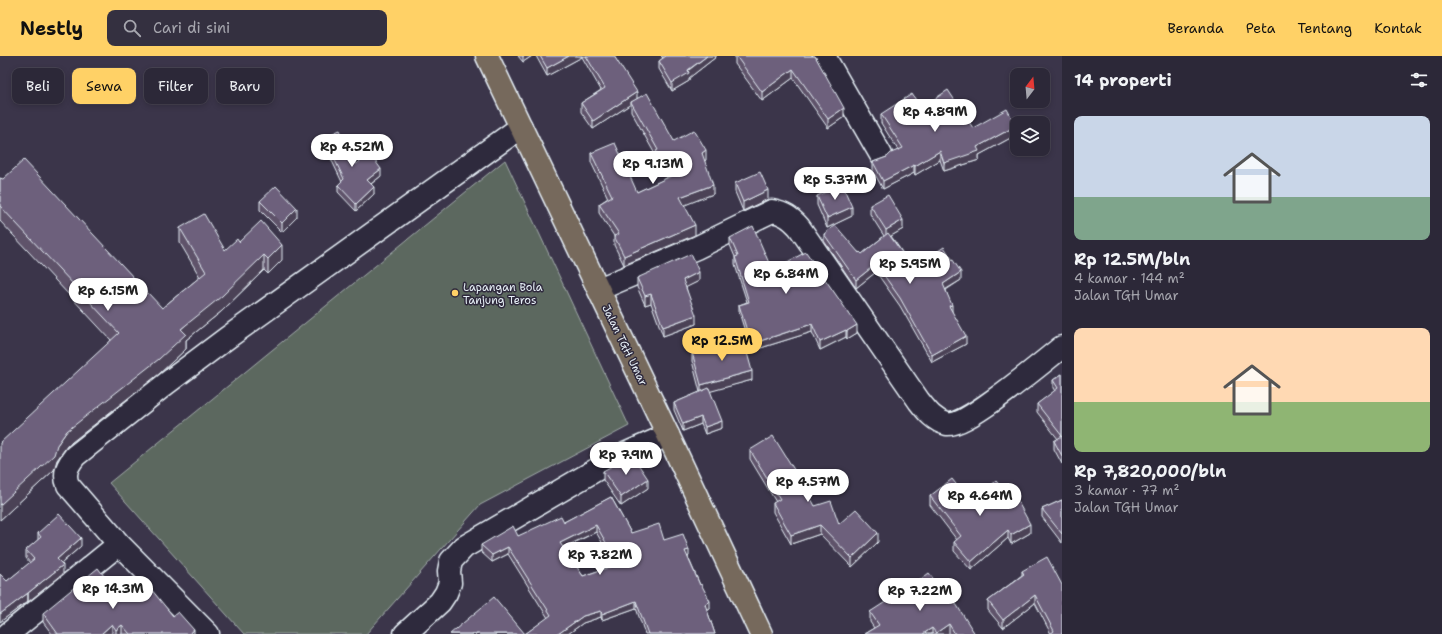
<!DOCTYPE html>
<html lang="id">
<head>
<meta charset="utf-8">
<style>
  :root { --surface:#2c2838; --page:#343040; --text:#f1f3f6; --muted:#a6a6ae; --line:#484453; --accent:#ffd166 }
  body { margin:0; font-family:"Shantell Sans",sans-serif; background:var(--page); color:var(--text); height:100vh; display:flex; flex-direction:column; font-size:15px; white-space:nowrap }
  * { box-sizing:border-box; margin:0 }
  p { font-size:13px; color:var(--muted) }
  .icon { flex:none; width:22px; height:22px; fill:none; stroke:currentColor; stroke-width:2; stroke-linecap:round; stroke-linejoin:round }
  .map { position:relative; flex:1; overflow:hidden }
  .panel { display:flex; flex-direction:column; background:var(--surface); width:380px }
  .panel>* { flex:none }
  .guide { position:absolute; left:12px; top:12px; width:380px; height:36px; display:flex; gap:8px }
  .needle { width:26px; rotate:16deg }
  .fabs { position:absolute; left:1010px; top:12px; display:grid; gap:8px }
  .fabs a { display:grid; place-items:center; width:40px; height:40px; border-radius:8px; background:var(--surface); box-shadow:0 2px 6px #0003,0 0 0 1px var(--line); font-size:20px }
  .price { position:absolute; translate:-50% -34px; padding:0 9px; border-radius:14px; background:#fff; color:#222; font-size:13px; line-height:26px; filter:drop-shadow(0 1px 2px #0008) }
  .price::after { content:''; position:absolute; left:50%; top:24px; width:12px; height:9px; margin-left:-6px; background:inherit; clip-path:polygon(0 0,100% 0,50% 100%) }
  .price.active { background:var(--accent); color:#111 }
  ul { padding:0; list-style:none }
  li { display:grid; align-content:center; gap:8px; height:212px; padding:0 12px }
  li span { display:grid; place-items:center; height:124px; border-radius:8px; color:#555 }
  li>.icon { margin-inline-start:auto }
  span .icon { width:72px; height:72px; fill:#fffc; stroke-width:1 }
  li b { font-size:17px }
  h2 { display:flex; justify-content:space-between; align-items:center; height:48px; padding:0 12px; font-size:17px }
  .chip { padding:0 14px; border-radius:8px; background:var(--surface); box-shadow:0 2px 6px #0003,0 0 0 1px var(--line); font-size:14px; line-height:36px }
  .chip.active { background:var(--accent); color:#111 }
  header { display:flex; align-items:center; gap:24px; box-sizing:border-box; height:56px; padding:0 20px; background:var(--accent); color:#111 }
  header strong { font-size:19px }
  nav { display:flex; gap:22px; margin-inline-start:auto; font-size:14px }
  .search { width:280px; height:36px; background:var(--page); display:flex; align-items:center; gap:10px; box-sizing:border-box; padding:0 14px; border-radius:8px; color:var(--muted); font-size:15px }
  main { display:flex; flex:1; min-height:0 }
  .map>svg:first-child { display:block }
</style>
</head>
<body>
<header>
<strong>Nestly</strong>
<div class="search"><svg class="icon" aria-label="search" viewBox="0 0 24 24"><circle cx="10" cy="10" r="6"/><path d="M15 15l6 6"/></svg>Cari di sini</div>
<nav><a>Beranda</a><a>Peta</a><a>Tentang</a><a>Kontak</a></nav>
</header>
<main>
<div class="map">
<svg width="1062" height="578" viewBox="0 0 1062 578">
  <rect width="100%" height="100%" fill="#3b354a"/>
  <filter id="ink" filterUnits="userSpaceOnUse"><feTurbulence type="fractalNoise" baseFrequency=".025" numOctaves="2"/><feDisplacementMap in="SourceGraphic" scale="8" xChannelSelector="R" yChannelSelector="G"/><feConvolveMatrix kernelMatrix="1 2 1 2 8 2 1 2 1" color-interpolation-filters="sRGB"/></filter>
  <g filter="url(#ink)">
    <!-- green -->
    <path fill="#5c685e" stroke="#a2acab" d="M 505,104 L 629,370 L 480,449 L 366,578 L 244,578 L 109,427 Z"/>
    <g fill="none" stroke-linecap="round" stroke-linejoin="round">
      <defs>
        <path id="minor" d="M 824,0 L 881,99
          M 599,233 L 696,192 L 772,155 C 784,157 791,162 799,171 L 919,345 C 926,354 934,365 947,368 C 965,372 1044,305 1062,291
          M 8,578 L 119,488
          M 208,578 L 119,488 L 68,429 C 63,417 68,409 75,400 L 167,327 L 227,282 L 521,71
          M 405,578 L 440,546 L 446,537 L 450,527 L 449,515 L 451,505 L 464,491 L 618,401 L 668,379"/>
        <path id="major" d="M 487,0 L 668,379 L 761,578"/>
      </defs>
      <!-- minor casing -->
      <use href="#minor" stroke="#e8f1f8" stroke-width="25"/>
      <!-- major casing -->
      <use href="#major" stroke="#e8f1f8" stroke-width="25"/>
      <!-- minor -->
      <use href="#minor" stroke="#2f2a3d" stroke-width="22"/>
      <!-- major -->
      <use href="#major" stroke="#76695c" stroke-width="22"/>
    </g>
    <!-- wall -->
    <path fill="#5e536b" stroke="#e8f1f8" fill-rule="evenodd" d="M 518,0 L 532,0 L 523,6 Z
      M 536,0 L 614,0 L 637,42 L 674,85 L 706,104 L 704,105 L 713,138 L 684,149 L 695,179 L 624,209 L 614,189 L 614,180 L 599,157 L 599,148 L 608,142 L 591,106 L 591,97 L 637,136 L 667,122 L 656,104 L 656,100 L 631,55 L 631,48 L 593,73 L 581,56 L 581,47 L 601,34 L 582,1 L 547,20 Z
      M 661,0 L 716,0 L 716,1 L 689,22 L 689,25 L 672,35 L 659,13 L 659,5 L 663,2 Z
      M 735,0 L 815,0 L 844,61 L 828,72 L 793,22 L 762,45 L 735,8 Z
      M 921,52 L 973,72 L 1016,79 L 979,99 L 979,104 L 944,115 L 940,104 L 915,119 L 914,117 L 883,133 L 873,115 L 873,106 L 887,101 L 898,94 L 881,67 L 881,58 Z
      M 324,81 L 356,108 L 381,120 L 371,128 L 374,138 L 356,155 L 338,136 L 338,129 L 342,126 L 324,88 Z
      M 0,122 L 162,252 L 200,221 L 180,187 L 180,172 L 225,194 L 239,186 L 282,204 L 268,218 L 264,214 L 222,255 L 186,284 L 186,293 L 159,318 L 67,390 L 57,404 L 54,414 L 0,464 L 111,284 L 0,165 Z
      M 735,127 L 768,143 L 743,155 L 735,136 Z
      M 817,140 L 852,160 L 827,172 L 817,149 Z
      M 260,145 L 297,161 L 282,176 L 260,154 Z
      M 870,149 L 903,173 L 891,180 L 913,212 L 961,224 L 946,234 L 952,256 L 966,288 L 932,306 L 900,250 L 876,216 L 856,232 L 824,185 L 824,178 L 862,198 L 884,180 L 870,158 Z
      M 730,182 L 772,214 L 857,277 L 847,283 L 846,281 L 820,294 L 812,276 L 751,295 L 739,256 L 739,249 L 747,246 L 735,209 L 735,201 L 730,189 Z
      M 637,222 L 699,225 L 686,231 L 696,268 L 663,280 L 651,247 L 645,249 L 637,231 Z
      M 692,296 L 752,324 L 710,335 L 722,372 L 705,378 L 701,368 L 683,375 L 674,354 L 674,347 L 700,336 L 692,305 Z
      M 1062,318 L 1062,408 L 1054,393 L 1054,385 L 1058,383 L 1037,356 L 1037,348 L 1055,335 L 1053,332 L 1053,324 Z
      M 750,394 L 815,450 L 839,468 L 878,486 L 852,511 L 820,478 L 791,488 L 773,456 L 773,447 L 776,446 L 750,403 Z
      M 603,415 L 648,432 L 621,450 L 603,424 Z
      M 930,440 L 971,447 L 1030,477 L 1011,488 L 1008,482 L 971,514 L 954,495 L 954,486 L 957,484 L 930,449 Z
      M 611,441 L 631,477 L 664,484 L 689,500 L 688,501 L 710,552 L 707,554 L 715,578 L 645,578 L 636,552 L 602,564 L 601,561 L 583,567 L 568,578 L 450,578 L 525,578 L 548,562 L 508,498 L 492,506 L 481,496 L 481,489 L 518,480 L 564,466 ZM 596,476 L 615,509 L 583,520 L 564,492 Z
      M 1062,444 L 1062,487 L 1042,461 L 1042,453 Z
      M 38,477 L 81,490 L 61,508 L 63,518 L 28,546 L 28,545 L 0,566 L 0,518 L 7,525 L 30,507 L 26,502 L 26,494 L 38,484 Z
      M 1022,515 L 1062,578 L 1051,578 L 1035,547 L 1003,572 L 988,554 L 988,545 L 1022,519 Z
      M 119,540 L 173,560 L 194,578 L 112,578 L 112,577 L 111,578 L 52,578 L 43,566 L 43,557 Z
      M 892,545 L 975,578 L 864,578 L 874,572 L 870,566 L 870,556 Z"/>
    <!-- shaded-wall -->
    <path fill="#4c4357" stroke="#e8f1f8" d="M 523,0 L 532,0 L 523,6 Z
      M 569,0 L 582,0 L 582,1 L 547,20 L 547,12 Z
      M 707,0 L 716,0 L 716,1 L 689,22 L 689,25 L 672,35 L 672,27 Z
      M 793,13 L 793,22 L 762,45 L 762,36 Z
      M 637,36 L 637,44 L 631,46 L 631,48 L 593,73 L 593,65 Z
      M 844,52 L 844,61 L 828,72 L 828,63 Z
      M 1016,70 L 1016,79 L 979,99 L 979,104 L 944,115 L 944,107 L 977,91 Z
      M 706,94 L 706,104 L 702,106 L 702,97 Z
      M 940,95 L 940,104 L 915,119 L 915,110 Z
      M 914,109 L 914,117 L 883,133 L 883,125 Z
      M 381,113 L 381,120 L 367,131 L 367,124 Z
      M 713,129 L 713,138 L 680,151 L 680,141 Z
      M 374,131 L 374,138 L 356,155 L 356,148 Z
      M 768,134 L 768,143 L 743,155 L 743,146 Z
      M 852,151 L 852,160 L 827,172 L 827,162 Z
      M 297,152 L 297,161 L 282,176 L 282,167 Z
      M 903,164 L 903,173 L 886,183 L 886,174 Z
      M 695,169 L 695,179 L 624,209 L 624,200 Z
      M 282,189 L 282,204 L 268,218 L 268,203 Z
      M 264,199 L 264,214 L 222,255 L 186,284 L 186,293 L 159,318 L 67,390 L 57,404 L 54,414 L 0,464 L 0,449 L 57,389 L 67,375 Z
      M 876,208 L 876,216 L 856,232 L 856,224 Z
      M 699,216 L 699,225 L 683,233 L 683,224 Z
      M 961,216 L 961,224 L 943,235 L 943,228 Z
      M 651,238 L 651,247 L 645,249 L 645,240 Z
      M 952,249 L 952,257 L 949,250 Z
      M 696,259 L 696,268 L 663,280 L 663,271 Z
      M 812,268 L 812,276 L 751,295 L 751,288 Z
      M 857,269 L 857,277 L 847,283 L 847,275 Z
      M 846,274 L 846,281 L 820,294 L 820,286 Z
      M 966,280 L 966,288 L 932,306 L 932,299 Z
      M 752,315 L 752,324 L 701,338 L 701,329 Z
      M 701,361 L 701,368 L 683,375 L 683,368 Z
      M 722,365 L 722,372 L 705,378 L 705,371 Z
      M 648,423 L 648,432 L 621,450 L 621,441 Z
      M 1030,468 L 1030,477 L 1011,488 L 1011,479 Z
      M 596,469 L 596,476 L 560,493 L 560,487 Z
      M 820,469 L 820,478 L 791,488 L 791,479 Z
      M 1008,474 L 1008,482 L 971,514 L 971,506 Z
      M 878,477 L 878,486 L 852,511 L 852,502 Z
      M 81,482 L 81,490 L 57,511 L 57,503 Z
      M 508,491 L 508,498 L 492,506 L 492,499 Z
      M 689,494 L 689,500 L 685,502 L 685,495 Z
      M 63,509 L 63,518 L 28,546 L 28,537 Z
      M 28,537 L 28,545 L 0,566 L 0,558 Z
      M 1035,539 L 1035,547 L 1003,572 L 1003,564 Z
      M 636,545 L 636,552 L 602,564 L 602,558 Z
      M 710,545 L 710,552 L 705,555 L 705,548 Z
      M 601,555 L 601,561 L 583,567 L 568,578 L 558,578 L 583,560 Z
      M 112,568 L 112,577 L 111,578 L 101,578 Z
      M 949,568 L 949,578 L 936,578 L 936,577 Z
      M 122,569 L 122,578 L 116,578 L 116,574 Z
      M 932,572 L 932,578 L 923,578 Z
      M 194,574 L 194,578 L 189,578 Z"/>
    <!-- building -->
    <path fill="#6d607c" stroke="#e8f1f8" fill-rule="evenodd" d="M 540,0 L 569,0 L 547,12 Z
      M 586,0 L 614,0 L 637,36 L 593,65 L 581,47 L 605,32 Z
      M 666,0 L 707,0 L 688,14 L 689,17 L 672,27 L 659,5 Z
      M 736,0 L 815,0 L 844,52 L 828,63 L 793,13 L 762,36 Z
      M 948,34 L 973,72 L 1007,53 L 1016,70 L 977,91 L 979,95 L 944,107 L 940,95 L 915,110 L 914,109 L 883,125 L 873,106 L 887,101 L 891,97 L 903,92 L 881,58 L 912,38 L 921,52 Z
      M 647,37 L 674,85 L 694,74 L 706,94 L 702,97 L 713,129 L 680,141 L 695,169 L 624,200 L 614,180 L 619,178 L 599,148 L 612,140 L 591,97 L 615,87 L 637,136 L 671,120 L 656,95 L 658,94 L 631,46 Z
      M 340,74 L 356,108 L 370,98 L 381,113 L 367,124 L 374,131 L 356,148 L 338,129 L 344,123 L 324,81 Z
      M 24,104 L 162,252 L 206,216 L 180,172 L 204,158 L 225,194 L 237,183 L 239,186 L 261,165 L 282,189 L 268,203 L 264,199 L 222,240 L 181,273 L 186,278 L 159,303 L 67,375 L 57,389 L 54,399 L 0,449 L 0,387 L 119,277 L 0,150 L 0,122 L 3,123 Z
      M 760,116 L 768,134 L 743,146 L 735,127 Z
      M 842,128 L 852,151 L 827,162 L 817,140 Z
      M 276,130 L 297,152 L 282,167 L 260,145 Z
      M 888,139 L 903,164 L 886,174 L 870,149 Z
      M 835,169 L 859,197 L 860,196 L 862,198 L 888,177 L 913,212 L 944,191 L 961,216 L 943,228 L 952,249 L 949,250 L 966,280 L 932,299 L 900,242 L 876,208 L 856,224 L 824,178 Z
      M 753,170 L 772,214 L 806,196 L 857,269 L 847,275 L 846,274 L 820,286 L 812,268 L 751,288 L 739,249 L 749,246 L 735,201 L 738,200 L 730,182 Z
      M 691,198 L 699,216 L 683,224 L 696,259 L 663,271 L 651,238 L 645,240 L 637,222 Z
      M 743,282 L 752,315 L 701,329 L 692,296 Z
      M 1062,318 L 1062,380 L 1037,348 L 1058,332 L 1053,324 Z
      M 709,332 L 722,365 L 705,371 L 701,361 L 683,368 L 674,347 Z
      M 773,380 L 803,428 L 815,450 L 831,445 L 839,468 L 856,453 L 878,477 L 852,502 L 820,469 L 791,479 L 773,447 L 780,443 L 750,394 Z
      M 1062,380 L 1062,400 L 1054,385 Z
      M 632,399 L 648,423 L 621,441 L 603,415 Z
      M 952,423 L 971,447 L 996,425 L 1016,448 L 1018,446 L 1030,468 L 1011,479 L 1008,474 L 971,506 L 954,486 L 961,480 L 930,440 Z
      M 611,441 L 631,477 L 659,468 L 664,484 L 683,478 L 689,494 L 685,495 L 700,529 L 701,528 L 710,545 L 705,548 L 715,578 L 648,578 L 636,545 L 602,558 L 601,555 L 583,560 L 558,578 L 450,578 L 494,541 L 525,578 L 551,559 L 508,491 L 492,499 L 481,489 L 513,470 L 518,480 L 561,460 L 564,466 ZM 596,469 L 618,508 L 583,520 L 560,487 Z
      M 1062,444 L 1062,478 L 1042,453 Z
      M 59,458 L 81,482 L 57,503 L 63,509 L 28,537 L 0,558 L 0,518 L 7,525 L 34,503 L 26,494 L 41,481 L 38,477 Z
      M 1047,501 L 1062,529 L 1062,578 L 1050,578 L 1054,575 L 1035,539 L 1003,564 L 988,545 L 1024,518 L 1022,515 Z
      M 98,512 L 119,540 L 142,522 L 173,560 L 178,556 L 194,574 L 189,578 L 130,578 L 122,569 L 116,574 L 112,568 L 101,578 L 58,578 L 43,557 Z
      M 929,517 L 948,542 L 951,540 L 975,578 L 955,578 L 949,568 L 936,577 L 932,572 L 923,578 L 864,578 L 879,569 L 870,556 L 890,543 L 892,545 Z"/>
  </g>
  <!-- markers -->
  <circle fill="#ffd166" stroke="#2f2a3d" stroke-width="1.5" cx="455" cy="237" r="4"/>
  <g text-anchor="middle" stroke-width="3" stroke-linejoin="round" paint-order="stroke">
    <!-- poi labels -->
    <g font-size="11" fill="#e8f1f8" stroke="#2f2a3d" text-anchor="start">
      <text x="463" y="235">Lapangan Bola<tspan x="463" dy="13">Tanjung Teros</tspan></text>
    </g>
    <!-- street labels -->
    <g font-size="11" fill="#e8f1f8" stroke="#2f2a3d">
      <text transform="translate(625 289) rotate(64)" y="4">Jalan TGH Umar</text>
    </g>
  </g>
</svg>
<div class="fabs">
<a><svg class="needle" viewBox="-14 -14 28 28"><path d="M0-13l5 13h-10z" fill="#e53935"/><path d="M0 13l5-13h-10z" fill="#a6a6ae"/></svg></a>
<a><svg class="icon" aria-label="layers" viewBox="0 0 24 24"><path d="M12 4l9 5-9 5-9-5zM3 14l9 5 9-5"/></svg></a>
</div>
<b class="price" style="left:935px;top:77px">Rp 4.89M</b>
<b class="price" style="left:352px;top:112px">Rp 4.52M</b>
<b class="price" style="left:653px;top:129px">Rp 9.13M</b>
<b class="price" style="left:835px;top:145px">Rp 5.37M</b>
<b class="price" style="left:910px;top:229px">Rp 5.95M</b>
<b class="price" style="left:786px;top:239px">Rp 6.84M</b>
<b class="price" style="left:108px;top:256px">Rp 6.15M</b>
<b class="price active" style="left:722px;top:306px">Rp 12.5M</b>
<b class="price" style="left:626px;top:420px">Rp 7.9M</b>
<b class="price" style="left:808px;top:447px">Rp 4.57M</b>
<b class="price" style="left:980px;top:461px">Rp 4.64M</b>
<b class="price" style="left:600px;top:520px">Rp 7.82M</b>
<b class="price" style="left:113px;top:554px">Rp 14.3M</b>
<b class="price" style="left:920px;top:556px">Rp 7.22M</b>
<div class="guide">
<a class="chip">Beli</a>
<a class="chip active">Sewa</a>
<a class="chip">Filter</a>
<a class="chip">Baru</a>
</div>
</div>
<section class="panel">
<h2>14 properti<svg class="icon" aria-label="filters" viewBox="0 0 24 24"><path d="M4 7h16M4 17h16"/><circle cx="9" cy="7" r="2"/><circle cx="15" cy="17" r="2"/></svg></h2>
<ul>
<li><span style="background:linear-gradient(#c9d6e8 65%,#7fa58c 0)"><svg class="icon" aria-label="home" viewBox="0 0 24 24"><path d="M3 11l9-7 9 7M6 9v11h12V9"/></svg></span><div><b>Rp 12.5M/bln</b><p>4 kamar · 144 m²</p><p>Jalan TGH Umar</p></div></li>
<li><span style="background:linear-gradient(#ffd9b3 60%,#8fb573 0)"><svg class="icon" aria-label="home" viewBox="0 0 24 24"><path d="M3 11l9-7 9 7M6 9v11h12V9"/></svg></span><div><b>Rp 7,820,000/bln</b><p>3 kamar · 77 m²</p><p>Jalan TGH Umar</p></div></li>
</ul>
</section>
</main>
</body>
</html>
